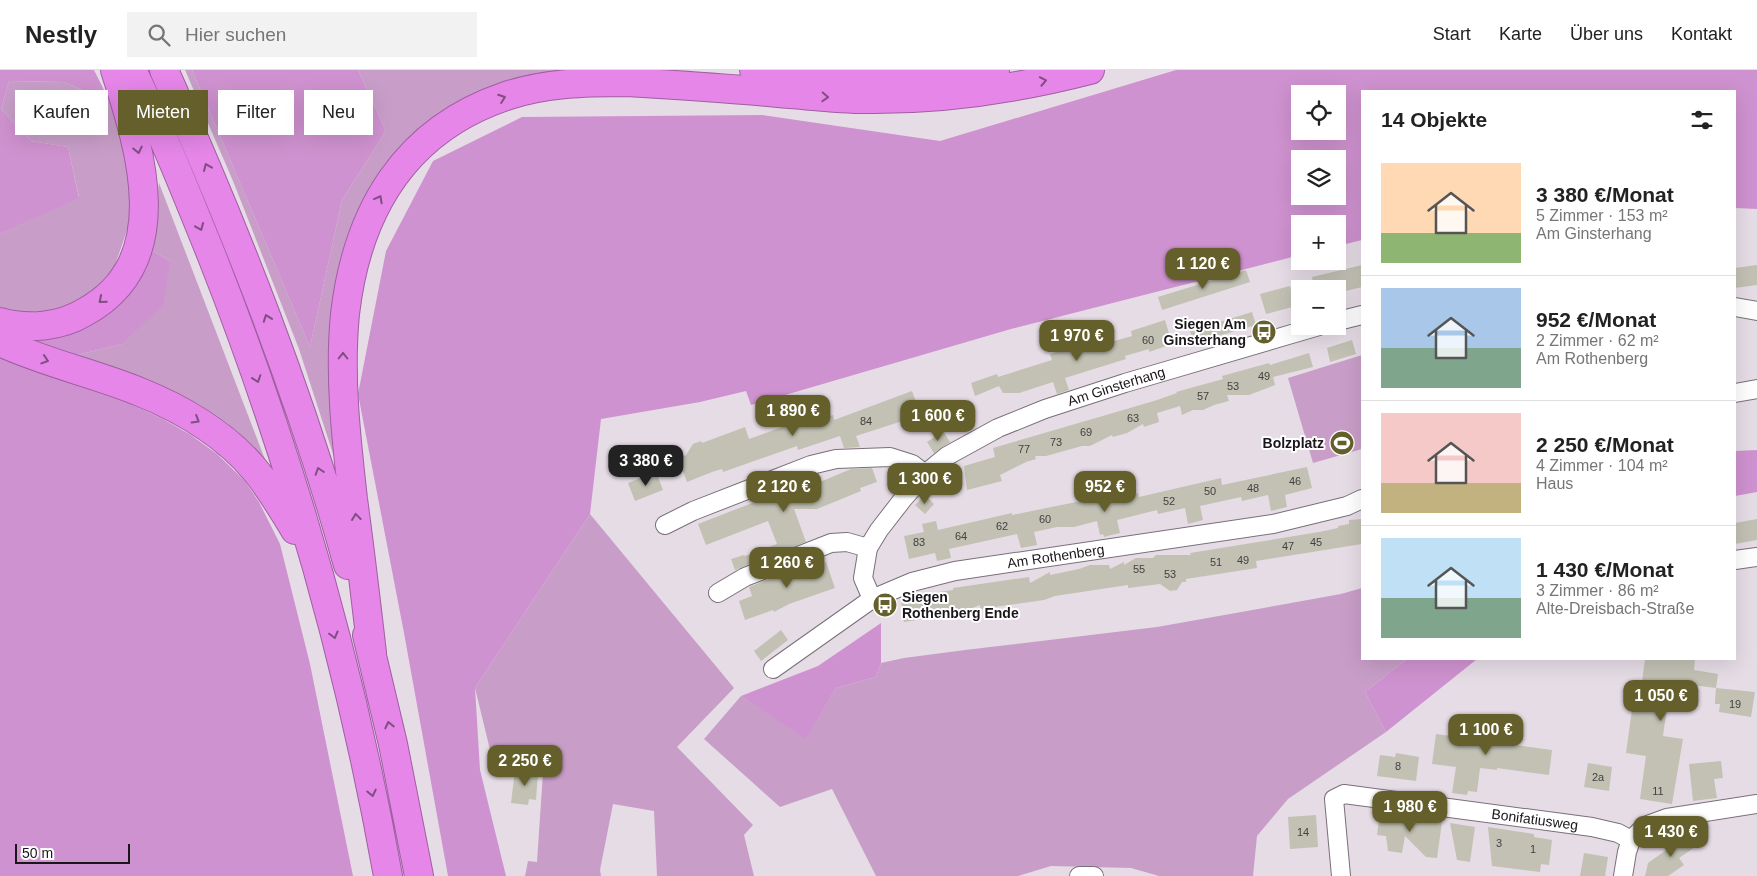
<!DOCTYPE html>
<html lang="de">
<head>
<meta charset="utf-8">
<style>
  :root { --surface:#fff; --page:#f2f2f2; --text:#222; --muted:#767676; --line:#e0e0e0; --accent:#655f2c }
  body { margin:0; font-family:Arial,sans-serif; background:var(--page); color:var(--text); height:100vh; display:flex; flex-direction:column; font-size:19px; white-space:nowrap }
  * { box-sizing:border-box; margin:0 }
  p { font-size:16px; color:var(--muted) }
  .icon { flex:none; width:28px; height:28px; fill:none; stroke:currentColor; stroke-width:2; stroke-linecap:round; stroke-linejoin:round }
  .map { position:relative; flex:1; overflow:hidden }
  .panel { position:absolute; left:1361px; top:20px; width:375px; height:570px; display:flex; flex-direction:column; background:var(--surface); border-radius:0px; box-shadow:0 5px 20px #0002 }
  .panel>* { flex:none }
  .guide { position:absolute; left:15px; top:20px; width:475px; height:45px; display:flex; gap:10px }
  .controls { position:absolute; left:1291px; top:15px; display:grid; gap:10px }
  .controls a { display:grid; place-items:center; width:55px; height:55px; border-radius:0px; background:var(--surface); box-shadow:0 5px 20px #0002; font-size:25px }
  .scale { position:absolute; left:15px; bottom:12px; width:115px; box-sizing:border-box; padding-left:5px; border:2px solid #1a161a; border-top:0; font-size:14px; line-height:18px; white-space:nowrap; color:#1a161a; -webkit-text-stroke:4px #fff; paint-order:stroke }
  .price { position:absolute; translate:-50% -42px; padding:0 11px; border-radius:10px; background:var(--accent); color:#fff; font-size:16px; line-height:32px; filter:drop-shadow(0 1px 2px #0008) }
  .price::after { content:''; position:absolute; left:50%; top:30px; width:15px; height:11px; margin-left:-8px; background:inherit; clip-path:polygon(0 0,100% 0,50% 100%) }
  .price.on { background:#222; color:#fff }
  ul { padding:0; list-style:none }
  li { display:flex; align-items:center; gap:15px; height:125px; padding:0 20px }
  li+li { border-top:1px solid var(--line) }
  li span { display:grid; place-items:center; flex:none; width:140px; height:100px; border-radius:0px; color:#555 }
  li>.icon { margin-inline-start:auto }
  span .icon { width:60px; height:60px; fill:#fffc; stroke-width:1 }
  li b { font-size:21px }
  h2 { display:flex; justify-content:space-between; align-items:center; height:60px; padding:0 20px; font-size:21px }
  .pill { padding:0 18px; border-radius:0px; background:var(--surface); box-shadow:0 5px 20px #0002; font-size:18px; line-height:45px }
  .pill.on { background:var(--accent); color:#fff }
  header { display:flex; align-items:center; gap:30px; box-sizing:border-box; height:70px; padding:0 25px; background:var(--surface); border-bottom:1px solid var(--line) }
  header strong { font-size:24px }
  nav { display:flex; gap:28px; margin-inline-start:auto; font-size:18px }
  .search { width:350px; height:45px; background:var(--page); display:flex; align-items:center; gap:12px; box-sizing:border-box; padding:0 18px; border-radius:0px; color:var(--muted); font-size:19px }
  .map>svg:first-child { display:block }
</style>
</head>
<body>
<header>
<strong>Nestly</strong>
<div class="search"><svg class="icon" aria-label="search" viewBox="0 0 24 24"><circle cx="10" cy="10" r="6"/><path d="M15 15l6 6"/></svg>Hier suchen</div>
<nav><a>Start</a><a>Karte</a><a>Über uns</a><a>Kontakt</a></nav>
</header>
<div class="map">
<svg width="1757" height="806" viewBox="0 0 1757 806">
  <rect width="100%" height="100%" fill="#e6dce6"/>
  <!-- green -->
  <path fill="#c89ec8" d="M 185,0 L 192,0 L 310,277 L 342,130 L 386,61 L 358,0 L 602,0 L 474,33 L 360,159 L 348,430 L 299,279 L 233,111 Z
    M 9,11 L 64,12 L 110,32 L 125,80 L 130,115 L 131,149 L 114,198 L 92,221 L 71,237 L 52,241 L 24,242 L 0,237 L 0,164 L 79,127 L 68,77 L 31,71 L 1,39 Z
    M 159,113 L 269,400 C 258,386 247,370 234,359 C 191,321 126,304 73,286 L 122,274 L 170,191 L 151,180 Z
    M 1362,285 L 1362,379 L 1313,393 L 1288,308 Z
    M 590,444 L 734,618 L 677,677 L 753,755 L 744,765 L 754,806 L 657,806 L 654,741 L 613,734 L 600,800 L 601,806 L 525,806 L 528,791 L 537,792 L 543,702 L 492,688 L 475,618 Z
    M 1362,518 L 1362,589 L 1407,589 L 1365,622 L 1386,662 L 1288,729 L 1257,766 L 1253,806 L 1159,806 L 1131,798 L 1051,796 L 1018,806 L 876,806 L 832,719 L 780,737 L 704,669 L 741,626 L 806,668 L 836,618 L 876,607 L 881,593 L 904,588 L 965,580 L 1157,557 L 1341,524 Z"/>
  <!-- forest -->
  <path fill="#cf92d0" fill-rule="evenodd" d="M 0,0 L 94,0 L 110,32 L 64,12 L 9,11 L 1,39 L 31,71 L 68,77 L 79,128 L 0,164 Z
    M 192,0 L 358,0 L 386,61 L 342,130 L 310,277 Z
    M 1176,0 L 1757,0 L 1757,139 L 1735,138 L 1735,21 L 1362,21 L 1362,170 L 1338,176 L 1338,154 L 1300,154 L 1300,185 L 1011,259 L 751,335 L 746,321 L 700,332 L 601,349 L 590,444 L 475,618 L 480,700 L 506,806 L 448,806 L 404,563 L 358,324 L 386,181 L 433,91 L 522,47 L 762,45 L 940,71 ZM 1300,24 L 1338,24 L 1338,61 L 1300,61 ZM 1300,89 L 1338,89 L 1338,126 L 1300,126 Z
    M 151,180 L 170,191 L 163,235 L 122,274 L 73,286 L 26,271 L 132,218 Z
    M 0,288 L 133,335 L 163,349 L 191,365 L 217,384 L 244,410 L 259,432 L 280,474 L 310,594 L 353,806 L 0,806 Z
    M 1757,380 L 1757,422 L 1735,426 L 1735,381 Z
    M 881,553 L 881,593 L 876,607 L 836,618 L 806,669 L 741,626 L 818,596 Z
    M 1407,589 L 1477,589 L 1386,662 L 1365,622 Z"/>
  <!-- building -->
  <path fill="#c2c1b4" d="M 1362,195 L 1362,217 L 1338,223 L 1338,219 L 1314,219 L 1312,207 Z
    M 1757,195 L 1757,215 L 1735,218 L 1735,198 Z
    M 1246,200 L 1250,212 L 1162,240 L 1158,227 Z
    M 1290,216 L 1296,236 L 1266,244 L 1260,224 Z
    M 1252,242 L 1256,255 L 1194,273 L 1190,261 Z
    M 1165,250 L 1172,274 L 1149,282 L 1149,279 L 1125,286 L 1126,289 L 1065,308 L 1069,320 L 1057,324 L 1053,312 L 1019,323 L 1003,323 L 999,316 L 975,326 L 971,313 L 997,304 L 998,307 L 1052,290 L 1050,284 L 1078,275 L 1079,281 L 1132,266 L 1131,261 Z
    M 1352,270 L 1356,284 L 1330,292 L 1327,278 Z
    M 1309,283 L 1313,297 L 1273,307 L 1275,315 L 1249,325 L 1227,325 L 1229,331 L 1214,335 L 1203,340 L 1193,340 L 1182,345 L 1180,336 L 1157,343 L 1159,352 L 1144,357 L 1143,354 L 1127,363 L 1113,367 L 1112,365 L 1090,376 L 1082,376 L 1046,386 L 1035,386 L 1036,389 L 1026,392 L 1000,405 L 1002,411 L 967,420 L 964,396 L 995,387 L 993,378 L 1154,331 L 1177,323 L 1176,322 L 1223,309 L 1222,306 L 1269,293 L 1270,295 Z
    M 912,321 L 921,345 L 856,366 L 860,377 L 844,378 L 840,366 L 798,380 L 797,376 L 723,402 L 722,399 L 712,402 L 687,412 L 678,388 L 686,385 L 693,374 L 701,371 L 702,373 L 745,357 L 749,369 L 791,354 L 793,358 L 833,345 L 834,350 Z
    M 943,361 L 950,372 L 934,383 L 927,372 Z
    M 1307,397 L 1312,418 L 1285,425 L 1287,437 L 1271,441 L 1268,425 L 1242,431 L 1241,427 L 1200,436 L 1203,450 L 1188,454 L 1185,438 L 1158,444 L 1157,440 L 1117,450 L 1120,463 L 1111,465 L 1104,467 L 1103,464 L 1100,465 L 1097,451 L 1074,457 L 1057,457 L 1034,462 L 1037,475 L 1021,478 L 1017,464 L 949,479 L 951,488 L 937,491 L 935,483 L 909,489 L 904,466 L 924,462 L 922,454 L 936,451 L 938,460 L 1012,443 L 1012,445 L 1096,428 L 1097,432 L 1138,423 L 1139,427 L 1221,408 L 1222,415 Z
    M 872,398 L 877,412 L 860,418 L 861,421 L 817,439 L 794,439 L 806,472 L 735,500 L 731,489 L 744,485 L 745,486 L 777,474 L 768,451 L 706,475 L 698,454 L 796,416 L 808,417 L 851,399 Z
    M 656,402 L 663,420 L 635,431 L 628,413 Z
    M 925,425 L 934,434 L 925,444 L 915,435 Z
    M 1362,449 L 1362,474 L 1256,491 L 1257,498 L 1186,509 L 1186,512 L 1182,512 L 1177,520 L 1170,521 L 1160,514 L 1128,518 L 1128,515 L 1055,526 L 1044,530 L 980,539 L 980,535 L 967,540 L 935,545 L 935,547 L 904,552 L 901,530 L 932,526 L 932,523 L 953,520 L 953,518 L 1029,507 L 1030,513 L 1050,502 L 1050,505 L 1079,499 L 1090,495 L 1109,495 L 1110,499 L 1124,492 L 1124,495 L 1136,488 L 1153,488 L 1156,485 L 1191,485 L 1190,483 L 1319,462 L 1338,458 L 1338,456 L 1349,454 L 1349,450 Z
    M 1757,449 L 1757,470 L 1735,474 L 1735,453 Z
    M 813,491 L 815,496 L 826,492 L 835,518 L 789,534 L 774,542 L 773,540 L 745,550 L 739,531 L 752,526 L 749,517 Z
    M 781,560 L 788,570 L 761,591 L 754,581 Z
    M 1645,589 L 1695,589 L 1694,600 L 1718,604 L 1716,618 L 1692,615 L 1689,633 L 1668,630 L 1663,666 L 1683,669 L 1672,734 L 1640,729 L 1646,686 L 1626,683 L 1636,611 L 1642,612 Z
    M 1716,618 L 1755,622 L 1751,647 L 1719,642 L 1720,634 L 1715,634 L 1715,631 Z
    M 1470,654 L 1502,657 L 1501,673 L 1552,680 L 1549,705 L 1497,698 L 1497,700 L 1480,698 L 1477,722 L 1468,721 L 1467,725 L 1452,723 L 1456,697 L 1432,694 L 1436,664 L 1468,668 Z
    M 1396,683 L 1419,687 L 1416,711 L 1377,706 L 1380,685 L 1395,687 Z
    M 1721,691 L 1723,708 L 1714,709 L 1717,728 L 1693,731 L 1689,694 Z
    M 1588,693 L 1612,697 L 1609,721 L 1584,717 Z
    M 515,700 L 538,702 L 536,730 L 529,729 L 528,735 L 511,733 Z
    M 1380,741 L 1442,752 L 1437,788 L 1426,787 L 1405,766 L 1402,783 L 1388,781 L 1386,766 L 1377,765 Z
    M 1316,745 L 1318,777 L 1290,779 L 1288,747 Z
    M 1450,753 L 1475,757 L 1470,792 L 1457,790 Z
    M 1488,757 L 1534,764 L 1534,767 L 1552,770 L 1549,795 L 1541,794 L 1540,802 L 1492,796 Z
    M 1690,763 L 1698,775 L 1679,788 L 1684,795 L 1668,806 L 1645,806 L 1648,793 Z
    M 1584,783 L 1608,787 L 1605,806 L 1580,806 Z"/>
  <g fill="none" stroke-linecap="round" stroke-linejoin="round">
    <defs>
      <g id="street">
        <path d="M 1735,237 L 1757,241"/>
        <path d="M 1338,251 L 1362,245"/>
        <path d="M 1735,323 L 1757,319"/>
        <path d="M 665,455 L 693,441 L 811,395 L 836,389 L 890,387 L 912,394 L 925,404"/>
        <path d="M 1735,490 L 1757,487"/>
        <path d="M 718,523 L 745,507 L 831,473 L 847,472 L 868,478"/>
        <path id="s1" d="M 872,529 L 863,508 L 868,478 L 879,460 L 903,429 L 925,404 L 947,386 L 998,358 L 1045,339 L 1125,313 L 1319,256"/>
        <path id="s2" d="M 773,599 L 872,529 L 912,512 L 955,501 L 1273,454 L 1347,436 L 1362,429"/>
        <path d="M 1079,806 L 1094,806"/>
        <path id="s3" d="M 1341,806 L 1334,729 L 1344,724 L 1592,757 L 1618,763 L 1631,770"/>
        <path d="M 1623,806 L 1627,782 L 1631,770 L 1645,756 L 1667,748 L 1757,734"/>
      </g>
      <path id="highway" d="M 132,0 C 161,60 186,122 211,184 C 290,384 350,594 388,806
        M 164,0 C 236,161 301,325 348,495
        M 754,0 C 834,10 915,9 995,2
        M 0,252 C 28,260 60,257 85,242 C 177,191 140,79 115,0
        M 0,272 C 45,293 94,303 140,322 C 182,339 225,364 255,400 C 270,418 283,440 295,460
        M 367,565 L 393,674 L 419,806
        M 372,583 C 366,531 360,480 353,429 C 346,367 339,305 345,244 C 357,141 405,60 506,26 C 545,13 586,12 626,12 C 677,15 727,18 778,23 C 807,25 836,29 865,29 C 941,30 1016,19 1090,0"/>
    </defs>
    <!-- street casing -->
    <use href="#street" stroke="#797079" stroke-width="20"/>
    <!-- highway casing -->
    <use href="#highway" stroke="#9e5fa0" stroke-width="30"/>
    <!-- street -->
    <use href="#street" stroke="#fff" stroke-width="18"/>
    <!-- highway -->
    <use href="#highway" stroke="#e586e8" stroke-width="28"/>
  </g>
  <!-- one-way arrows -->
  <defs><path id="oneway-chevron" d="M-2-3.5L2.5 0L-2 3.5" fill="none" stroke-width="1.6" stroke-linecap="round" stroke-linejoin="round" transform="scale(1.25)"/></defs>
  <g stroke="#804e81">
    <use href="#oneway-chevron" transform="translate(1043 11) rotate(-11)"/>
    <use href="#oneway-chevron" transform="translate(825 27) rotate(3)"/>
    <use href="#oneway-chevron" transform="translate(502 28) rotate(-20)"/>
    <use href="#oneway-chevron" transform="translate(138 80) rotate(78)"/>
    <use href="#oneway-chevron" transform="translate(207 97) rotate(-113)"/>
    <use href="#oneway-chevron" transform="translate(379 129) rotate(-61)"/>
    <use href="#oneway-chevron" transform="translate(200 157) rotate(68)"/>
    <use href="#oneway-chevron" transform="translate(102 230) rotate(140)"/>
    <use href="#oneway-chevron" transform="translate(267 248) rotate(-110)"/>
    <use href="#oneway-chevron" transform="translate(343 286) rotate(-90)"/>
    <use href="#oneway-chevron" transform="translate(45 290) rotate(18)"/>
    <use href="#oneway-chevron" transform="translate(257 309) rotate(71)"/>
    <use href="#oneway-chevron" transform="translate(196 350) rotate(31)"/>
    <use href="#oneway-chevron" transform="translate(319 401) rotate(-108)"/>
    <use href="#oneway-chevron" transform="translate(356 447) rotate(-97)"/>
    <use href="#oneway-chevron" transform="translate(334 565) rotate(75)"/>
    <use href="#oneway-chevron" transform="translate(389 655) rotate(-103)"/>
    <use href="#oneway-chevron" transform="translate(372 723) rotate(78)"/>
  </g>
  <!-- icons -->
  <defs>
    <symbol id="bus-disc" viewBox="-11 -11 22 22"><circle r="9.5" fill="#655f2c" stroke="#fff"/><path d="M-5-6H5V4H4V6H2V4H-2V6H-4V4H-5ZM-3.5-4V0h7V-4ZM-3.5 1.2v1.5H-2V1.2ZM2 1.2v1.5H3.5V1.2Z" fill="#fff"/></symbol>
    <symbol id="stadium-disc" viewBox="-11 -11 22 22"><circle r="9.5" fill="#655f2c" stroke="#fff"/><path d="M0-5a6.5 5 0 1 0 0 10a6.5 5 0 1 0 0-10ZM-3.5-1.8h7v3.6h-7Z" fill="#fff"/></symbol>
  </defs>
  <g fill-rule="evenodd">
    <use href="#bus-disc" x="1250" y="248" width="28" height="28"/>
    <use href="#stadium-disc" x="1328" y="359" width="28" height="28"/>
    <use href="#bus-disc" x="871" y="521" width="28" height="28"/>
  </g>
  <g text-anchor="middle" stroke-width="4" stroke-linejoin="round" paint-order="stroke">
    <!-- number labels -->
    <g font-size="11" fill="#444140">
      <text x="1148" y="274">60</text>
      <text x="1264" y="310">49</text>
      <text x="1233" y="320">53</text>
      <text x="1203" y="330">57</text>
      <text x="1133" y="352">63</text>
      <text x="866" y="355">84</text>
      <text x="1086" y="366">69</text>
      <text x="1056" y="376">73</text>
      <text x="1024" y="383">77</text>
      <text x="1295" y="415">46</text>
      <text x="1253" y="422">48</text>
      <text x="1210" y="425">50</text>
      <text x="1169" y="435">52</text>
      <text x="1045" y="453">60</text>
      <text x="1002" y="460">62</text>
      <text x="961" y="470">64</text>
      <text x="919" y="476">83</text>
      <text x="1316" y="476">45</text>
      <text x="1288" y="480">47</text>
      <text x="1243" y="494">49</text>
      <text x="1216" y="496">51</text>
      <text x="1139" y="503">55</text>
      <text x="1170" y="508">53</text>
      <text x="1735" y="638">19</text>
      <text x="1398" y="700">8</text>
      <text x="1598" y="711">2a</text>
      <text x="1658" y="725">11</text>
      <text x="1303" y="766">14</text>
      <text x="1499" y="777">3</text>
      <text x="1533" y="783">1</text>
    </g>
    <!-- poi labels -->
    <g font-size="14" font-weight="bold" fill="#1a161a" stroke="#fff" text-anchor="end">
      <text x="1246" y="259">Siegen Am<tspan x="1246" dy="16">Ginsterhang</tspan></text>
      <text x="1324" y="378">Bolzplatz</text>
      <text x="902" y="532" text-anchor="start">Siegen<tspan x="902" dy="16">Rothenberg Ende</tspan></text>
    </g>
    <!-- street labels -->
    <g font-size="14" fill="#1a161a" stroke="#fff">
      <text dy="5" stroke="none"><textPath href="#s1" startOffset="359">Am Ginsterhang</textPath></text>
      <text dy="5" stroke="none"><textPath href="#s2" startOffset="311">Am Rothenberg</textPath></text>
      <text dy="5" stroke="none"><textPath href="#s3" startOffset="281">Bonifatiusweg</textPath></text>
    </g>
  </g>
</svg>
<div class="controls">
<a><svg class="icon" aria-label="locate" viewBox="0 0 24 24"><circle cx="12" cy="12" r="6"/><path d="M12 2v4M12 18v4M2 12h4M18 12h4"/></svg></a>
<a><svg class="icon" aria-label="layers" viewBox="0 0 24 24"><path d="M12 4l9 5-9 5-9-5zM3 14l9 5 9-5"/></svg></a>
<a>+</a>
<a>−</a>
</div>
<div class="scale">50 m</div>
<b class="price" style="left:1203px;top:220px">1 120 €</b>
<b class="price" style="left:1077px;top:292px">1 970 €</b>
<b class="price" style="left:793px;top:367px">1 890 €</b>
<b class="price" style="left:938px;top:372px">1 600 €</b>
<b class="price on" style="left:646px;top:417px">3 380 €</b>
<b class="price" style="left:925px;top:435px">1 300 €</b>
<b class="price" style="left:784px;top:443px">2 120 €</b>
<b class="price" style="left:1105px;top:443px">952 €</b>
<b class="price" style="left:787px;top:519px">1 260 €</b>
<b class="price" style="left:1661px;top:652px">1 050 €</b>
<b class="price" style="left:1486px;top:686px">1 100 €</b>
<b class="price" style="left:525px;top:717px">2 250 €</b>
<b class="price" style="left:1410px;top:763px">1 980 €</b>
<b class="price" style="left:1671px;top:788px">1 430 €</b>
<div class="guide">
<a class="pill">Kaufen</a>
<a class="pill on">Mieten</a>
<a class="pill">Filter</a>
<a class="pill">Neu</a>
</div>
<section class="panel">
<h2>14 Objekte<svg class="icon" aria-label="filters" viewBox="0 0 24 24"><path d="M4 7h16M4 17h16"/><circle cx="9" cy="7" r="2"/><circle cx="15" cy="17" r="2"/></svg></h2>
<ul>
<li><span style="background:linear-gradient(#ffd9b3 70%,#8fb573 0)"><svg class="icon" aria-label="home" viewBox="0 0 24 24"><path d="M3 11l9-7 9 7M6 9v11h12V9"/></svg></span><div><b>3 380 €/Monat</b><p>5 Zimmer · 153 m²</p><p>Am Ginsterhang</p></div></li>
<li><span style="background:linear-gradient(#a9c7e8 60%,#7fa58c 0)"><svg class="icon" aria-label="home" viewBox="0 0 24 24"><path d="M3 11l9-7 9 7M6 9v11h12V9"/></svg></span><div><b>952 €/Monat</b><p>2 Zimmer · 62 m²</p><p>Am Rothenberg</p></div></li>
<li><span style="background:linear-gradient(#f6c9c9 70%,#c2b280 0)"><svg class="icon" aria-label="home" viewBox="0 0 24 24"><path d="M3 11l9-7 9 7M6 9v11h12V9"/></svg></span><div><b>2 250 €/Monat</b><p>4 Zimmer · 104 m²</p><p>Haus</p></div></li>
<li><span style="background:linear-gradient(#bfe0f5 60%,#7fa58c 0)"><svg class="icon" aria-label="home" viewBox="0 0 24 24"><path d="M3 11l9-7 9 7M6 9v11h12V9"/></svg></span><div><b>1 430 €/Monat</b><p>3 Zimmer · 86 m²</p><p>Alte-Dreisbach-Straße</p></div></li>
</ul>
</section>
</div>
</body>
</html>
